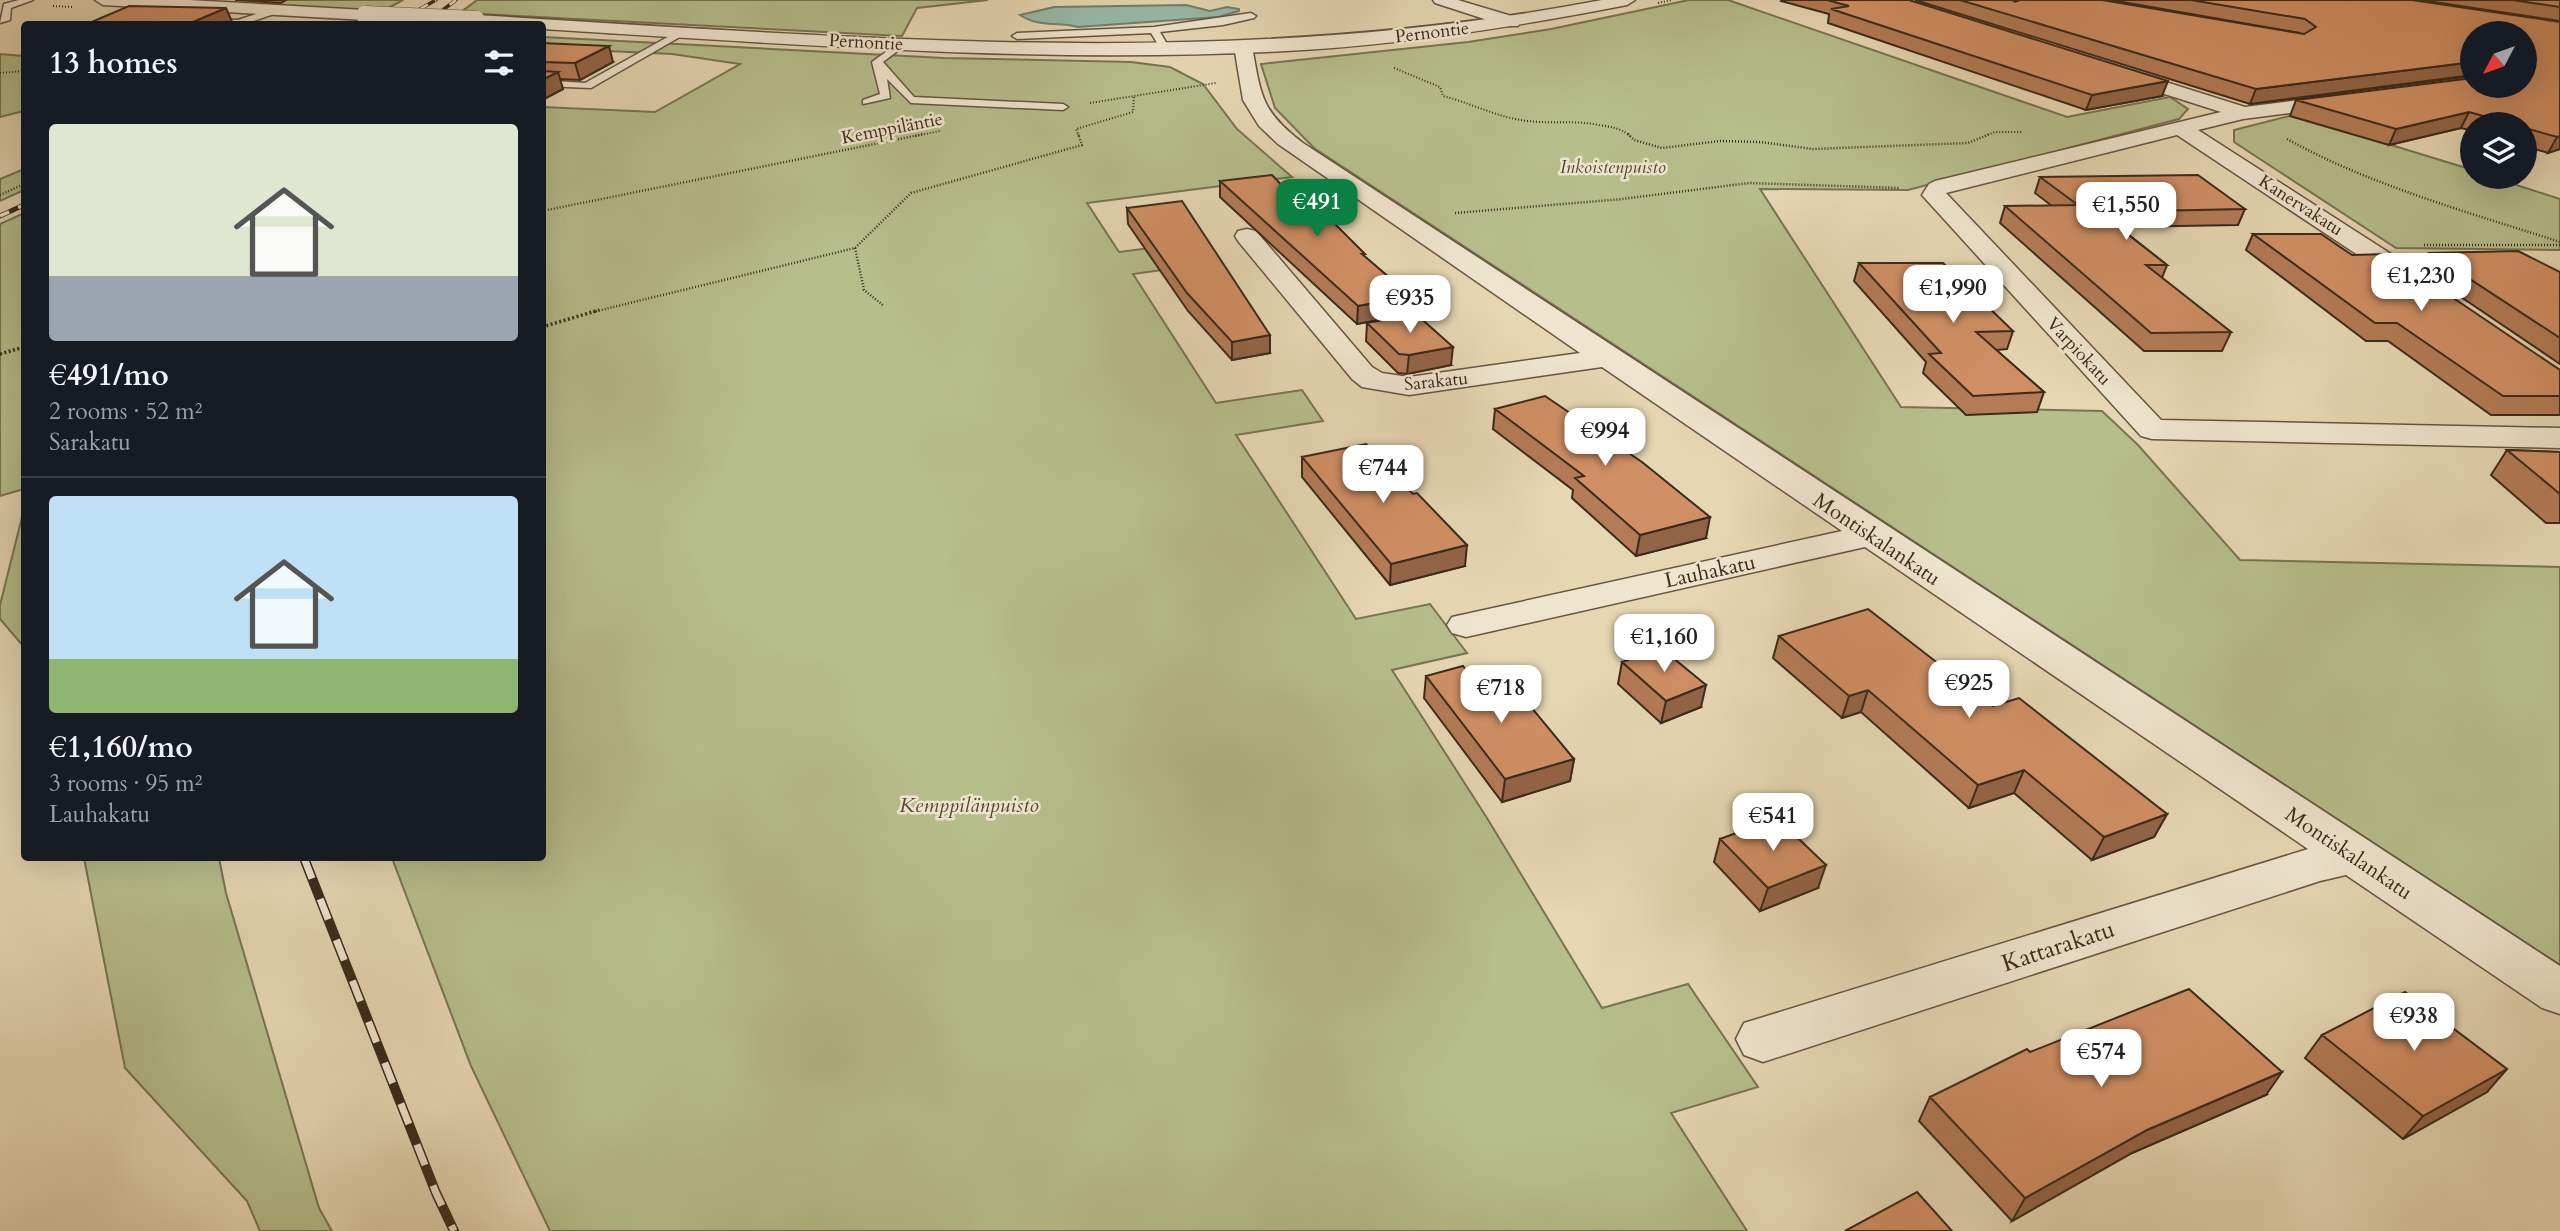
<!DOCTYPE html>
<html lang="en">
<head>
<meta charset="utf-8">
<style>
  :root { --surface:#171b24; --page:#242831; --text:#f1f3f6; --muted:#9ea1a6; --line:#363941; --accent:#0b8043 }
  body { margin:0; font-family:Cardo,serif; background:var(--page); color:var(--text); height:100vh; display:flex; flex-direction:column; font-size:26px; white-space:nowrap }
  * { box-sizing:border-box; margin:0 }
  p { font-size:23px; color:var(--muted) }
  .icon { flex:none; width:38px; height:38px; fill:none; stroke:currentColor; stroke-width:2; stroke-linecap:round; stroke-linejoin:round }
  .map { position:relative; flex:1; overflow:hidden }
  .drawer { position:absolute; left:21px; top:21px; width:525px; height:840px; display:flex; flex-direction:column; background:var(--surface); border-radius:7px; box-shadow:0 7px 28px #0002 }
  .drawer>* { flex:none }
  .needle { width:46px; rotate:229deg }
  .controls { position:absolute; left:2460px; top:21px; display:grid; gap:14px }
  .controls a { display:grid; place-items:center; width:77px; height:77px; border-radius:50%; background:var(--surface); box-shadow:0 7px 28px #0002; font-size:35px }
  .price { position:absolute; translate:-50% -60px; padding:0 16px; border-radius:14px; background:#fff; color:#222; font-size:23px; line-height:46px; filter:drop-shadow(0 2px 4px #0008) }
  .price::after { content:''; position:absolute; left:50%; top:42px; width:21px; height:16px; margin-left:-10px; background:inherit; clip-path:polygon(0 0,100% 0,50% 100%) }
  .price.selected { background:var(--accent); color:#fff }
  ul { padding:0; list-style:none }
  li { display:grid; align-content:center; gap:14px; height:371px; padding:0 28px }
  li+li { border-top:2px solid var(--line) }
  li span { display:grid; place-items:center; height:217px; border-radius:7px; color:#555 }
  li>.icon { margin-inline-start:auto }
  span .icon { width:126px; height:126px; fill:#fffc; stroke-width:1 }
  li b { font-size:30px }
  h2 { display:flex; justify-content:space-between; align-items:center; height:84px; padding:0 28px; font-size:30px }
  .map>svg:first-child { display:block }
</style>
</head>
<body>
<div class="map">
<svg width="2560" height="1231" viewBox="0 0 2560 1231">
  <rect width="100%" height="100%" fill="#e6d7b3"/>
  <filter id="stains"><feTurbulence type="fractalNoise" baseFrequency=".00286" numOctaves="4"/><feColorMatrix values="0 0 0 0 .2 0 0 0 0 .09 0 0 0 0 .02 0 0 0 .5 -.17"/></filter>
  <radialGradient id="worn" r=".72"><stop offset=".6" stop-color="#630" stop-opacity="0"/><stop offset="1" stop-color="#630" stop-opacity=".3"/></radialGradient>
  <!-- green -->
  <path fill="#b6be8c" stroke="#787454" stroke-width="2" d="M 263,0 L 403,0 L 381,12 L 278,6 Z
    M 477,0 L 988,0 L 917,8 L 902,36 L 460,13 Z
    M 1689,0 L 1728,0 L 2067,117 L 2170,97 L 2188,109 L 2179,119 L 1908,190 L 1760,189 L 1901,407 L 2102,411 L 2138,445 L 2240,560 L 2560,567 L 2560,965 L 1314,148 L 1275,108 L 1261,64 L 1468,42 L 1551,29 Z
    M 543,37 L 944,58 L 1131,62 L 1170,67 L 1203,84 L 1237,129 L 1292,177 L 1087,203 L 1119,252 L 1197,242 L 1213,263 L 1133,274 L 1216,403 L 1302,390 L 1323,421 L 1236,435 L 1356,619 L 1430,604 L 1467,653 L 1392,670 L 1487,818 L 1602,1008 L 1688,984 L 1758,1087 L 1671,1113 L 1747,1231 L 550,1231 L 471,1066 L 392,858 L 542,858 L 543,107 L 655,112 L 740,64 L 672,54 L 543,48 Z
    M 0,54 L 24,56 L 24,111 L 0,117 Z
    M 2293,115 L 2473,170 L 2473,177 L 2492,177 L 2560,199 L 2560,250 L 2396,248 L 2234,142 L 2234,130 Z
    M 24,169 L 24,190 L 0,201 L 0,179 Z
    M 24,213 L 24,489 L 0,496 L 0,224 Z
    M 24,509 L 24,647 L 0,619 L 0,605 Z
    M 84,858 L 219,858 L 226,893 L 319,1208 L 332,1231 L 260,1231 L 247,1201 L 125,1068 Z"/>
  <!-- water -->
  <path fill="#97baa8" stroke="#728070" stroke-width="2" d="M 1186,5 L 1210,11 L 1227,7 L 1239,9 L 1239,11 L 1218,17 L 1078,27 C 1057,21 1039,28 1020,15 L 1054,7 Z"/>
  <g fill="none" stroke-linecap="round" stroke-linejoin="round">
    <defs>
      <path id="service" d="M 19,0 L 33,0 L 11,8 L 10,20 L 0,23 L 4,4 Z
        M 277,7 L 280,8 L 280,12 L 244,24 L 204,24 L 200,22 L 205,19 L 238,20 Z
        M 1251,13 L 1256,16 L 1254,18 L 1223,25 L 1160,32 L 1170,49 L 1165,52 L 1162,51 L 1151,33 L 1017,39 L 1012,36 L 1017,33 L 1154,27 Z
        M 682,29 L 687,32 L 685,34 L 591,88 L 542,86 L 542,80 L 585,83 Z
        M 901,41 L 906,44 L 904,46 L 883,62 L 914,97 L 1063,104 L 1068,107 L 1063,110 L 911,103 L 887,79 L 890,98 L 863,104 L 863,100 L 880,94 L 872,62 Z"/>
      <path id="minor" d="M 1433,0 L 1458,0 L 1518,18 L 1520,22 L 1518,26 L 1506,26 L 1435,3 Z
        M 1243,41 L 1252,46 C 1261,96 1261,111 1303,143 L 2560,966 L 2560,1014 L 2542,1008 L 2346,875 L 2320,881 L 1763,1062 L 1744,1055 L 1736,1039 L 1744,1023 L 2308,849 L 1865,547 L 1466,637 L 1452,633 L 1447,625 L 1452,617 L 1842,531 L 1602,367 L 1409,395 L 1362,387 L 1352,379 L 1238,241 L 1235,236 L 1238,231 L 1247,229 L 1256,231 L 1372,367 L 1382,373 L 1409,377 L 1580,353 L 1278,144 L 1259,126 L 1243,100 L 1234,46 Z
        M 2115,66 L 2245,107 L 2346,94 L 2353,96 L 2356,100 L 2353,104 L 2346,106 L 2243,119 L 2198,130 L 2430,279 L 2434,285 L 2430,291 L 2421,293 L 2412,291 L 2177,135 L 1946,193 L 2161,420 L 2560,428 L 2560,448 L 2152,439 L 2141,436 L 1922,195 L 1929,184 L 1935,181 L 2221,112 L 2108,76 L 2106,72 L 2108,68 Z"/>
      <path id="tertiary" d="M 95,0 L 189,0 L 365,10 L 373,15 L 365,20 L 103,5 Z
        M 1602,0 L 1635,0 L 1627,5 C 1514,27 1401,45 1286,51 C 1038,64 790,44 542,29 L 542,24 L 474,24 L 468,20 L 476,15 C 853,37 1228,72 1602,0 Z"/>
    </defs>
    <!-- service casing -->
    <use href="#service" stroke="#665541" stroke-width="3"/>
    <!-- minor casing -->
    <use href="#minor" stroke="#665541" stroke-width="3"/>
    <!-- tertiary casing -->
    <use href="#tertiary" stroke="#665541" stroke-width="3"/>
    <!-- path-far2 -->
    <path stroke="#3b2a1b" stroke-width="2" stroke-dasharray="1 2" stroke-linecap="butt" d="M 1658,3 L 1672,0
      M 53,6 L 72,7
      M 1394,68 L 1440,87 L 1443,96 C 1471,103 1498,118 1528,121 C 1552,124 1575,120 1599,125 C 1611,127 1621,128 1630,136
      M 0,73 L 24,71
      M 1090,103 L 1216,83
      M 915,136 L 940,131
      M 1079,136 L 1076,129 L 1133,112 L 1134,96
      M 1985,136 L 1995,132 L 2023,132"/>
    <!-- path-far1 -->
    <path stroke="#3b2a1b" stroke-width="2.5" stroke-dasharray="1 2" stroke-linecap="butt" d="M 1628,134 L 1634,140 L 1662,148 L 1720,141 L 1760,142 L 1813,149 L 1968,143 L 1990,134
      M 2287,139 C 2372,186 2468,212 2560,242
      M 0,195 L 24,184
      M 542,211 L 924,134
      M 1455,213 L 1622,199 L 1749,183 L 1900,188
      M 2424,245 L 2560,245
      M 855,248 L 864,290 L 884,306
      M 593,312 L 855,248 L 911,193 L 1082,145 L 1078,134"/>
    <!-- path -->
    <path stroke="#3b2a1b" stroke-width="3.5" stroke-dasharray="2 2.5" stroke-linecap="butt" d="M 542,327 L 599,310
      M 0,354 L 24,347"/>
    <!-- service -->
    <use href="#service" fill="#efe5ce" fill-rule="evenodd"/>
    <!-- minor -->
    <use href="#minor" fill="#efe5ce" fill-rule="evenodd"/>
    <!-- tertiary -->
    <use href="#tertiary" fill="#efe5ce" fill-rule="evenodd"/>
    <defs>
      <path id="rail-far2" d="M 393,24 L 436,0
        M 424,24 L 456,0"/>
      <path id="rail-far1" d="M 0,216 L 24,205"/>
      <path id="rail" d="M 304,858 L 436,1193 L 454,1231"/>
    </defs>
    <!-- rail-far2 casing -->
    <use href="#rail-far2" stroke="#3b2a1b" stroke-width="3.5"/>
    <!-- rail-far1 casing -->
    <use href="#rail-far1" stroke="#3b2a1b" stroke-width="5"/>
    <!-- rail casing -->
    <use href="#rail" stroke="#3b2a1b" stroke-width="10"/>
    <!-- rail-far2 -->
    <use href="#rail-far2" stroke="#efe5ce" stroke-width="2.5" stroke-dasharray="8" stroke-linecap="butt"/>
    <!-- rail-far1 -->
    <use href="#rail-far1" stroke="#efe5ce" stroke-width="3.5" stroke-dasharray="10" stroke-linecap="butt"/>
    <!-- rail -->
    <use href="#rail" stroke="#efe5ce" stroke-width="7" stroke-dasharray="22" stroke-linecap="butt"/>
    <defs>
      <path id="tertiary-bridge" d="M 365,15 L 476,20"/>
    </defs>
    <!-- tertiary-bridge casing -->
    <use href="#tertiary-bridge" stroke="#665541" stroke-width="19" stroke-linecap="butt"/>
    <!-- tertiary-bridge -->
    <use href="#tertiary-bridge" stroke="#efe5ce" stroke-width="18"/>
  </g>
  <!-- wall -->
  <path fill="#b37b56" stroke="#3b2a1b" stroke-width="2" d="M 235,0 L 286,0 L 281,3 Z
    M 1782,0 L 1909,0 L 2162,96 L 2086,110 L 1828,23 L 1829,14 L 1781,1 Z
    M 1915,0 L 2102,0 L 2300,33 L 2111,0 L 2412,0 L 2560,22 L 2560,149 L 2548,153 L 2525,146 L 2525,124 L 2473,124 L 2473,131 L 2461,128 L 2389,145 L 2290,116 L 2296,100 L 2525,86 L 2473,33 L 2473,76 L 2250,104 Z
    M 2421,0 L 2560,0 L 2560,21 Z
    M 542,43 L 613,62 L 580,80 L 559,79 L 563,89 L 542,100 Z
    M 2040,177 L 2245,209 L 2238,225 L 2119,227 L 2167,265 L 2162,278 L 2231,332 L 2222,351 L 2144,351 L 2000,223 L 2005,206 L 2052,206 L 2035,193 Z
    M 1220,181 L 1291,195 L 1365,257 L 1410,314 L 1357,324 L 1220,197 Z
    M 1127,208 L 1270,353 L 1232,360 L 1188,311 L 1128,224 Z
    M 2253,234 L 2352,255 L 2560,370 L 2560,415 L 2491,415 L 2388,341 L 2366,341 L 2246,250 Z
    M 2430,253 L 2560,272 L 2560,364 L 2421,270 Z
    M 1859,263 L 2013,331 L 2007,349 L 1996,350 L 2044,392 L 2037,412 L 1966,415 L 1923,373 L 1926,362 L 1854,281 Z
    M 1367,323 L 1451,365 L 1407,374 L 1398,373 L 1366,341 Z
    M 1495,409 L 1706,538 L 1636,556 L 1572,498 L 1573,490 L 1493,429 Z
    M 2507,450 L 2560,452 L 2560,523 L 2546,523 L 2491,475 Z
    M 1302,457 L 1413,494 L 1465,566 L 1390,585 L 1302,477 Z
    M 1779,636 L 1993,706 L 2167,814 L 2154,837 L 2092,860 L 2014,793 L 1969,808 L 1861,712 L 1842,718 L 1773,658 Z
    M 1622,662 L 1701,707 L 1661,723 L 1618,684 Z
    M 1426,676 L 1488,698 L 1574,759 L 1570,781 L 1502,802 L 1424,698 Z
    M 1720,839 L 1818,888 L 1760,911 L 1714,862 Z
    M 2322,1035 L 2487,1092 L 2403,1139 L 2305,1058 Z
    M 2030,1052 L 2266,1095 L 2132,1153 L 2012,1221 L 1919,1121 L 1930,1097 Z"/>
  <!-- shaded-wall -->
  <path fill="#926446" stroke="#3b2a1b" stroke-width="2" d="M 226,8 L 233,24 L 188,24 Z
    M 609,46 L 613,62 L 580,80 L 575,63 Z
    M 2473,62 L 2473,75 L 2250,104 L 2256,89 Z
    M 558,72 L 563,89 L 542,100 L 542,80 Z
    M 2168,81 L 2162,96 L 2086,110 L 2092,95 Z
    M 2469,112 L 2461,128 L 2389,145 L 2396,129 Z
    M 2560,136 L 2560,149 L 2548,153 L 2557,137 Z
    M 1411,296 L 1410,314 L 1357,324 L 1358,306 Z
    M 1270,335 L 1270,353 L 1232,360 L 1232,342 Z
    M 1453,347 L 1451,365 L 1407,374 L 1409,355 Z
    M 1710,517 L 1706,538 L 1636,556 L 1640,535 Z
    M 1467,545 L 1465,566 L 1390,585 L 1391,564 Z
    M 1706,685 L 1701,707 L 1661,723 L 1666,701 Z
    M 1868,690 L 1861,712 L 1842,718 L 1849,696 Z
    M 1574,759 L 1570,781 L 1502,802 L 1505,779 Z
    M 2024,770 L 2014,793 L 1969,808 L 1978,785 Z
    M 2167,814 L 2154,837 L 2092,860 L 2104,837 Z
    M 1826,865 L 1818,888 L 1760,911 L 1768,888 Z
    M 2507,1069 L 2487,1092 L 2403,1139 L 2423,1116 Z
    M 2282,1072 L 2266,1095 L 2132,1153 L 2012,1221 L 2025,1198 L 2147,1130 Z"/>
  <!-- building -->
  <path fill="#d08f64" stroke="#3b2a1b" stroke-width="2" d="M 1827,0 L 1909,0 L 2168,81 L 2092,95 L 1831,9 L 1849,6 Z
    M 1960,0 L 2012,0 L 2015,2 L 2020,0 L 2102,0 L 2304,34 L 2316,27 L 2305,19 L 2191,0 L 2412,0 L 2560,22 L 2560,136 L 2557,137 L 2525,128 L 2525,124 L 2512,124 L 2469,112 L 2396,129 L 2296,100 L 2473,78 L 2473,86 L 2525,86 L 2525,33 L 2473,33 L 2473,62 L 2256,89 Z
    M 2512,0 L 2560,0 L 2560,7 Z
    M 129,6 L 226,8 L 188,24 L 87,24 Z
    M 542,43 L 609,46 L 575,63 L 542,62 Z
    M 542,71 L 558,72 L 542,80 Z
    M 1272,175 L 1291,195 L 1304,193 L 1365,254 L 1362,254 L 1411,296 L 1358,306 L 1220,181 Z
    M 2198,175 L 2245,209 L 2099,212 L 2167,265 L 2146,265 L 2231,332 L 2151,333 L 2005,206 L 2078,205 L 2040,177 Z
    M 1182,201 L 1270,335 L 1232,342 L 1187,293 L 1127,208 Z
    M 2253,234 L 2321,234 L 2352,255 L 2388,254 L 2560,370 L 2560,396 L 2503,396 L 2397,323 L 2375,323 Z
    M 2518,251 L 2560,272 L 2560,338 L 2430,253 Z
    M 1859,263 L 1943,263 L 2013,331 L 1976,332 L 2044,392 L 1973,396 L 1929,354 L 1941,353 Z
    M 1416,314 L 1453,347 L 1409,355 L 1399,354 L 1367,323 Z
    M 1545,396 L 1642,462 L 1710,517 L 1640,535 L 1575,478 L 1584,476 L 1495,409 Z
    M 1366,444 L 1413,494 L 1417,493 L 1467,545 L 1391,564 L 1302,457 Z
    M 2507,450 L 2560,452 L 2560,494 Z
    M 1868,609 L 1993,706 L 2019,698 L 2167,814 L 2104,837 L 2024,770 L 1978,785 L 1868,690 L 1849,696 L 1779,636 Z
    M 1661,648 L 1706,685 L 1666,701 L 1622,662 Z
    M 1463,666 L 1488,698 L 1517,690 L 1574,759 L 1505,779 L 1426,676 Z
    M 1777,818 L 1826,865 L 1768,888 L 1720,839 Z
    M 2189,989 L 2282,1072 L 2147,1130 L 2025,1198 L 1930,1097 L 2027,1049 L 2030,1052 Z
    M 2405,992 L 2507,1069 L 2423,1116 L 2322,1035 Z
    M 1917,1192 L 1952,1231 L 1845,1231 Z"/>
  <g text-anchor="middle" stroke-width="5" stroke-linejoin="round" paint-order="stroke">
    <!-- far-street labels -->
    <g font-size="18" fill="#3b2a1b" stroke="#efe5ce">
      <text transform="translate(1432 32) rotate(-7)" y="6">Pernontie</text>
      <text transform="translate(866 42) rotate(3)" y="6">Pernontie</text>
      <text transform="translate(892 128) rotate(-11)" y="6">Kemppiläntie</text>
      <text transform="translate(2301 205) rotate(33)" y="6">Kanervakatu</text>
      <text transform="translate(2079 351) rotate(47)" y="6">Varpiokatu</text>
      <text transform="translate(1436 381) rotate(-6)" y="6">Sarakatu</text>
    </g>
    <!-- far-park labels -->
    <g font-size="18" font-style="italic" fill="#544832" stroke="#efe5ce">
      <text x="1613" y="173">Inkoistenpuisto</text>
    </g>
    <!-- street labels -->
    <g font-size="21" fill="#3b2a1b" stroke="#efe5ce">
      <text transform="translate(1877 539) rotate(34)" y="7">Montiskalankatu</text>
      <text transform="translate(1710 571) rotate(-12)" y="7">Lauhakatu</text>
      <text transform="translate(2349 853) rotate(34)" y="7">Montiskalankatu</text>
    </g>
    <!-- park labels -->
    <g font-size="21" font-style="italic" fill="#544832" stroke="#efe5ce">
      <text x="969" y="812">Kemppilänpuisto</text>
    </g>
    <!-- near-street labels -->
    <g font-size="24" fill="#3b2a1b" stroke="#efe5ce">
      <text transform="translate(2058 946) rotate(-18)" y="8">Kattarakatu</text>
    </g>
  </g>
  <rect width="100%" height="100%" filter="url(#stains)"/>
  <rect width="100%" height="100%" fill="url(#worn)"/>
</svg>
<div class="controls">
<a><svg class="needle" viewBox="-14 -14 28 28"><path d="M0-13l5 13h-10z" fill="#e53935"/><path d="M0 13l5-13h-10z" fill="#9ea1a6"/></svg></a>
<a><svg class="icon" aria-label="layers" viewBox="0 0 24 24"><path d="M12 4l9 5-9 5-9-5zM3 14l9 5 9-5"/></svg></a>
</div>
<b class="price selected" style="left:1317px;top:239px">€491</b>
<b class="price" style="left:2126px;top:242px">€1,550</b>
<b class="price" style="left:2421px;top:313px">€1,230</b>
<b class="price" style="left:1953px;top:325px">€1,990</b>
<b class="price" style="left:1410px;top:335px">€935</b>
<b class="price" style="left:1605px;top:468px">€994</b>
<b class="price" style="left:1383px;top:505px">€744</b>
<b class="price" style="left:1664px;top:674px">€1,160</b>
<b class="price" style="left:1969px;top:720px">€925</b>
<b class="price" style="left:1501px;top:725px">€718</b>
<b class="price" style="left:1773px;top:853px">€541</b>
<b class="price" style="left:2414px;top:1053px">€938</b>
<b class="price" style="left:2101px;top:1089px">€574</b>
<section class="drawer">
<h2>13 homes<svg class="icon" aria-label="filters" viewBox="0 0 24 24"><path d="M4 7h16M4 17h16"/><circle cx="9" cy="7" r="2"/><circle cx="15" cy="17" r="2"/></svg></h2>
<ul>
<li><span style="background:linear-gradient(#dfe7d0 70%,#9aa5b1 0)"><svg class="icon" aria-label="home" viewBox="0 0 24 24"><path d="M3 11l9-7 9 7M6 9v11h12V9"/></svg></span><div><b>€491/mo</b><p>2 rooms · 52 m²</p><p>Sarakatu</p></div></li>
<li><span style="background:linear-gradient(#bfe0f5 75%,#8fb573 0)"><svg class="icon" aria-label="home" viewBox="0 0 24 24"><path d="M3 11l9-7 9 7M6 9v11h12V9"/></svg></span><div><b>€1,160/mo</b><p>3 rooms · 95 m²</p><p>Lauhakatu</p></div></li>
</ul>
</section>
</div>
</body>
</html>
